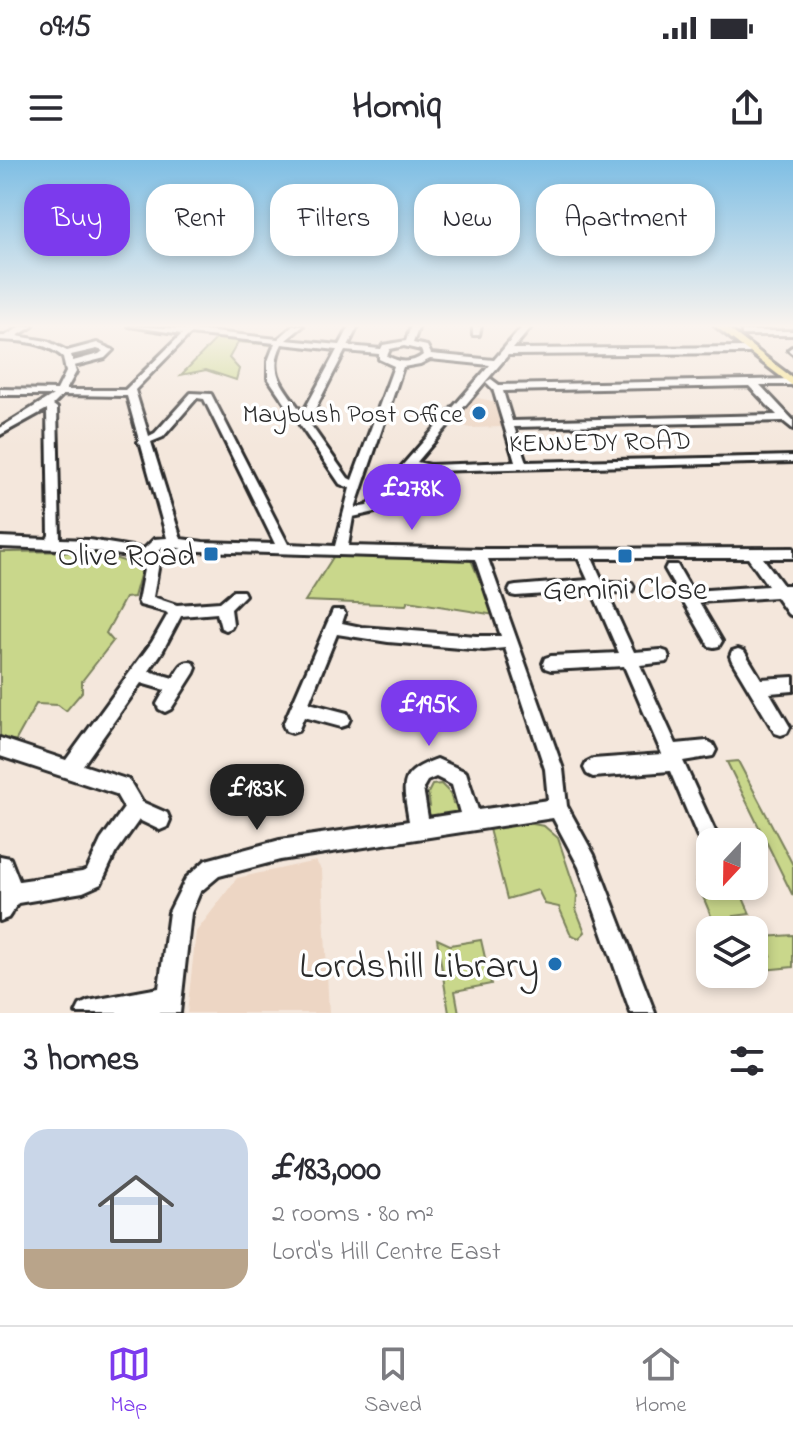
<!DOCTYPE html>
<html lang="en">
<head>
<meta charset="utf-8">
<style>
  :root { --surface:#fff; --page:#f7f7f7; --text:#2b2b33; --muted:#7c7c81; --line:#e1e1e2; --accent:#7c3aed }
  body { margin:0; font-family:"Indie Flower",sans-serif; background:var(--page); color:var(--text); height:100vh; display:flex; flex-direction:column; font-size:30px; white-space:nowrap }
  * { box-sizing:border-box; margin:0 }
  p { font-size:26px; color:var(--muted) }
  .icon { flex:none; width:44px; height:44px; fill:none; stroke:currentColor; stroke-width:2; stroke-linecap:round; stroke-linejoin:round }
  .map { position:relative; height:853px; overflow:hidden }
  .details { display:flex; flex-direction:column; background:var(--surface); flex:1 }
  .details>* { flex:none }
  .top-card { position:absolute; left:24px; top:24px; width:746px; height:72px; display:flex; gap:16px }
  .needle { width:52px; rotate:202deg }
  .buttons { position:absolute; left:696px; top:668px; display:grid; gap:16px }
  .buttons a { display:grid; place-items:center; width:72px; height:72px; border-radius:16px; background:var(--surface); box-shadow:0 4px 12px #0003; font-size:40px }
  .price { position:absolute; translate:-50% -68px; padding:0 18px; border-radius:28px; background:var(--accent); color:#fff; font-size:26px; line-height:52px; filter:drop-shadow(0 2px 4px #0008) }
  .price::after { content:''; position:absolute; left:50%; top:48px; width:24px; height:18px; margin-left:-12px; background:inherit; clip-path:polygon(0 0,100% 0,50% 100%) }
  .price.active { background:#222; color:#fff }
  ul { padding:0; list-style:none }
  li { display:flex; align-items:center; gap:24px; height:200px; padding:0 24px }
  li span { display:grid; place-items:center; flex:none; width:224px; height:160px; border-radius:24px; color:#555 }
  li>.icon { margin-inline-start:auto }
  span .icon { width:96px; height:96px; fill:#fffc; stroke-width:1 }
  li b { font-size:34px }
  h2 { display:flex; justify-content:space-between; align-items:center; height:96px; padding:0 24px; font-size:34px }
  .pill { padding:0 28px; border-radius:24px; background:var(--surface); box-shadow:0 4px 12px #0003; font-size:28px; line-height:72px }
  .pill.active { background:var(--accent); color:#fff }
  .status { display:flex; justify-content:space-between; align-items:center; height:56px; padding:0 40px; background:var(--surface); direction:ltr }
  .status svg { height:22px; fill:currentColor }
  header { display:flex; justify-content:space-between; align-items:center; height:104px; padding:0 24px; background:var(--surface); font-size:36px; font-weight:700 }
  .tabs { display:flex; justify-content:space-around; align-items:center; height:112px; border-top:2px solid var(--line); background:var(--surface); font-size:22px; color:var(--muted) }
  .tabs a { display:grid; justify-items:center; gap:4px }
  .tabs .active { color:var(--accent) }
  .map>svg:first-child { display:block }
</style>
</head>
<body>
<div class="status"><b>09:15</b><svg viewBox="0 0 49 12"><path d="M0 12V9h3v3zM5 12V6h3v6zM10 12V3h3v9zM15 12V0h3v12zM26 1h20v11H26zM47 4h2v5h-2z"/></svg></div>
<header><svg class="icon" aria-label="menu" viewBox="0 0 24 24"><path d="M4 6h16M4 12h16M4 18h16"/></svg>Homiq<svg class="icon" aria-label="share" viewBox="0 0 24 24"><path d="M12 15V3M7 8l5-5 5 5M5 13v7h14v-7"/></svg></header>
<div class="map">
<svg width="793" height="853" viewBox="0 0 793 853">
  <rect width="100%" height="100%" fill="#f4e7dc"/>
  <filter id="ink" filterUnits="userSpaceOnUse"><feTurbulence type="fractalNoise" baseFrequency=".0125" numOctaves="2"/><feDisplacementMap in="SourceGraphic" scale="16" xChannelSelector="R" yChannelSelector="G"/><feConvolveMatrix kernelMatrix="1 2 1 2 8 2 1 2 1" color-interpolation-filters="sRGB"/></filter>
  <g filter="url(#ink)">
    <!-- built -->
    <path fill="#edd6c4" d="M 474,237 L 496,242 L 504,267 L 470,268 L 453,263 Z
      M 316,701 L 322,711 L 329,853 L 187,853 L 196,772 L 237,718 Z"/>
    <!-- green -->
    <path fill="#c9d78b" stroke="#7a815b" stroke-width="2" d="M 218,177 L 269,183 L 272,185 L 238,182 L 229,198 L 239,209 L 236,220 L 206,210 L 181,215 Z
      M 0,392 C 47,392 99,387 142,408 L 134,437 L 125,438 L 106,473 L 113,481 L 82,521 L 82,532 L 66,551 L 58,545 L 36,544 L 16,580 L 0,581 Z
      M 335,394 L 471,400 L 495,455 L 408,441 L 406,445 L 305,441 Z
      M 738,601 L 793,705 L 793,736 L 727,602 Z
      M 441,624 L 450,633 L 453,643 L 459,644 L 460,652 L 428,658 L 422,647 L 430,646 L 428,633 L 432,625 Z
      M 527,663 L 544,666 L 558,678 L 577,735 L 576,749 L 585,772 L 579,778 L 571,775 L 559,747 L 545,744 L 538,730 L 507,739 L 489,669 Z
      M 696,720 L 708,720 L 712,726 L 738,726 L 750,754 L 734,756 L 740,770 L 717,770 Z
      M 793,775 L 793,807 L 763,810 L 757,796 L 771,796 L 763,777 Z
      M 437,779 L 450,785 L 481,780 L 491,824 L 455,831 L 459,853 L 449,853 Z"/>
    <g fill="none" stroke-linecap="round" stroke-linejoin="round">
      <defs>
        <path id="minor" d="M 22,166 L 33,166 L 17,176 L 47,181 L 67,191 L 97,183 L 113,190 L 105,198 L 74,206 L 76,212 L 66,230 L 125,230 L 182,174 L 129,166 L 186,169 L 189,166 L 198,166 L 195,170 L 278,179 L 293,166 L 303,166 L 286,180 L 340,185 L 350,166 L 358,166 L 348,186 L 381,189 L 383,185 L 406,181 L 411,166 L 419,166 L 413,183 L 427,186 L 431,194 L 494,200 L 523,166 L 532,166 L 513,189 L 749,187 L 753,190 L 749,193 L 508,195 L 417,302 L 430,305 L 515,302 L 493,229 L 486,222 L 491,219 L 499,225 L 793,219 L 793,225 L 760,225 L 793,260 L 793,269 L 783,261 L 514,267 L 526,302 L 793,296 L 793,302 L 430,311 L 412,308 L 375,352 L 353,357 L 348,386 L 480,389 L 793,388 L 793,398 L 763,398 L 783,425 L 793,425 L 793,435 L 791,436 L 793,439 L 793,456 L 788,454 L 776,437 L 699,442 L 722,481 L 719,486 L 714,487 L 709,486 L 665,409 L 667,405 L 677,405 L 692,431 L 768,426 L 748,398 L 592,398 L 603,422 L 632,423 L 634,427 L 632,431 L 607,433 L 634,492 L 661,490 L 667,492 L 669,497 L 667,502 L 640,505 L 676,584 L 707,581 L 713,584 L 716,590 L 713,596 L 683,601 L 720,682 L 710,682 L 710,692 L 703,689 L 670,611 L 593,617 L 587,614 L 584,608 L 587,602 L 593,599 L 662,594 L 624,506 L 551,510 L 545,508 L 543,503 L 545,498 L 551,496 L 619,493 L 592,431 L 516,436 L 511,435 L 509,431 L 511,427 L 516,426 L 588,420 L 578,398 L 488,399 L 563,609 L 567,646 L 594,695 L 655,853 L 631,853 L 579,707 L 553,658 L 280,700 L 219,716 L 200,732 L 191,753 L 180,853 L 76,853 L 80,845 L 88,841 L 159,828 L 169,752 L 186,718 L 206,700 L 280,680 L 409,661 C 403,623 397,614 437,599 L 466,612 L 478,650 L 548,640 L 545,609 L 505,488 L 484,490 L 388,482 L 337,474 L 309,543 L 347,553 L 350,559 L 347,565 L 341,567 L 304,557 L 298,571 L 292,573 L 286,571 L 283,565 L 333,450 L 343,450 L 345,454 L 342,463 L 361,467 L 476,476 L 501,476 L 475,399 L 200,391 L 163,404 L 159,403 L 153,437 L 177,445 L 220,442 L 233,431 L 243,431 L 245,435 L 231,449 L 233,464 L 231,468 L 226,470 L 221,468 L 217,453 L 181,456 L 162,492 L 149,511 L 173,518 C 179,509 182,499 194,503 L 196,508 L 194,513 L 171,549 L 165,552 L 159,549 L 157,544 L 165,530 L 141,523 L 83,605 L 129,620 L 142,642 L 167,653 L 170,660 L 167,667 L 160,670 L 139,660 L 115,694 L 101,724 L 83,732 L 18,743 L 8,758 L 0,761 L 0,696 L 10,698 L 19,721 L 82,712 L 87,710 L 101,680 L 124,648 L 116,634 L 0,596 L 0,578 L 66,600 L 152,482 L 168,454 L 166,452 L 140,445 L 138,441 L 146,399 L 89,390 L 0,387 L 0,377 L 47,379 L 49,375 L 47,249 L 0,275 L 0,268 L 53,235 L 0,235 L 0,229 L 57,230 L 66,212 L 63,197 C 45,182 23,181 0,180 L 0,176 L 5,176 ZM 190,174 L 275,183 L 268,201 L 268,218 L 340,324 L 350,328 L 335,386 L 288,384 L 211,234 L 191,233 L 155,273 L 149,276 L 135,230 ZM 282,184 L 337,190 L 305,249 L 301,251 C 285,228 267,213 282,184 ZM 404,186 L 421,190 L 423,195 C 411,204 400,203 387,196 L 390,189 ZM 97,189 L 103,191 L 99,194 L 73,201 L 71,195 ZM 345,191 L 379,194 L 379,199 L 394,206 L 352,320 L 348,318 L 305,257 L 314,251 ZM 430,199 L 490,205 L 367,346 L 355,348 L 403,207 L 420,204 ZM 749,226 L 777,255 L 512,261 L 503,231 ZM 63,235 L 127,236 L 139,280 L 138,282 L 141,285 L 167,378 L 154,379 L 144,389 L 89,380 L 60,379 L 57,248 L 53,245 ZM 197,238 L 204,239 L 275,384 L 203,382 L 181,379 L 151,282 L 163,277 ZM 162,387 L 182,388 L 163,394 L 158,392 ZM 436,617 L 452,625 L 460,653 L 428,658 L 423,628 L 427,621 Z
          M 473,166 L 481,166 L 479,175 L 473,175 Z
          M 742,171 L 793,171 L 793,175 L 742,175 Z
          M 792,187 L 793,188 L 793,194 L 788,190 Z
          M 738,489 L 744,491 L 761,519 L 793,517 L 793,531 L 770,533 L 790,567 L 787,573 L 781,575 L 775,573 L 732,501 L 730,496 L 732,491 Z"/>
        <path id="major" d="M 715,166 L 725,166 L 793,218 L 793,226 Z"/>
      </defs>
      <!-- minor casing -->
      <use href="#minor" stroke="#2b2b2b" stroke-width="6"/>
      <!-- major casing -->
      <use href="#major" stroke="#2b2b2b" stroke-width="6"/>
      <!-- minor -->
      <use href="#minor" fill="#fff" fill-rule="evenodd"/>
      <!-- major -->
      <use href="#major" fill="#f7e281" fill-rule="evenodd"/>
    </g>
  </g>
  <!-- sky -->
  <linearGradient id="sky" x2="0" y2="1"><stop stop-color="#7ebee4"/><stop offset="0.58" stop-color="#faf4ef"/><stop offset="1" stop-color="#faf4ef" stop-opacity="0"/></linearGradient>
  <rect width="793" height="286" fill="url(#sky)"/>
  <!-- markers -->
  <g fill="#1f6fb2" stroke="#fff" stroke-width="3">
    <circle cx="479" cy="253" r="8"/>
    <rect x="203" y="386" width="16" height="16" rx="4"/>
    <rect x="617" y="388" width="16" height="16" rx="4"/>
    <circle cx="555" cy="804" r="8"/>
  </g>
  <g text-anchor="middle" stroke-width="7" stroke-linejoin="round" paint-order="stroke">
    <!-- far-poi labels -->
    <g font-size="26" fill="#2b2b2b" stroke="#fff" text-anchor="end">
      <text x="463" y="262">Maybush Post Office</text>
    </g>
    <!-- far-street labels -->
    <g font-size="26" fill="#2b2b2b" stroke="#fff">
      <text transform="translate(600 281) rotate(-1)" y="9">KENNEDY ROAD</text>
    </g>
    <!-- poi labels -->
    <g font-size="32" fill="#2b2b2b" stroke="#fff" text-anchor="end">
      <text x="195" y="405">Olive Road</text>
      <text x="625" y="439" text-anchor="middle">Gemini Close</text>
    </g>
    <!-- near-poi labels -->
    <g font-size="38" fill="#2b2b2b" stroke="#fff" text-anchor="end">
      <text x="539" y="817">Lordshill Library</text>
    </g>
  </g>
</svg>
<div class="buttons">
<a><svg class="needle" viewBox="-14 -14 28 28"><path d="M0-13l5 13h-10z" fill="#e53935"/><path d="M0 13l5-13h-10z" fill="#7c7c81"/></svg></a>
<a><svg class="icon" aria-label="layers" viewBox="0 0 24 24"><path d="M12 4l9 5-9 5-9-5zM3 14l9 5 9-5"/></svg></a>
</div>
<b class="price" style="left:412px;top:372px">£278K</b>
<b class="price" style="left:429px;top:588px">£195K</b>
<b class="price active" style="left:257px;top:672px">£183K</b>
<div class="top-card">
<a class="pill active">Buy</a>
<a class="pill">Rent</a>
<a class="pill">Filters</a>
<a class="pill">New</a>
<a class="pill">Apartment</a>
</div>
</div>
<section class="details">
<h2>3 homes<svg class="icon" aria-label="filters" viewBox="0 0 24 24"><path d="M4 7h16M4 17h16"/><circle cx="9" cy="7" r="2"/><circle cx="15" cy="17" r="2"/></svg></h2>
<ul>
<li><span style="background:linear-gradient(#c9d6e8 75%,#b9a48a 0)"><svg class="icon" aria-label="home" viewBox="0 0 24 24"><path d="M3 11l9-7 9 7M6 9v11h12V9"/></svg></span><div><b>£183,000</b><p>2 rooms · 80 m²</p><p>Lord's Hill Centre East</p></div></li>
</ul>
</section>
<nav class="tabs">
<a class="active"><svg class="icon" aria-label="map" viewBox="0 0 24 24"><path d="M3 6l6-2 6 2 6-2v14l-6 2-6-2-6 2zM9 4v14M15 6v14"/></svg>Map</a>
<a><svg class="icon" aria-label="saved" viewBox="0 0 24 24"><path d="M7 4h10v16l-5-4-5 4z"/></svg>Saved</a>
<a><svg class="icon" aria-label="home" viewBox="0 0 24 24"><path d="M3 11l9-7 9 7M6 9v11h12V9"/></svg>Home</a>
</nav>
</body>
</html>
